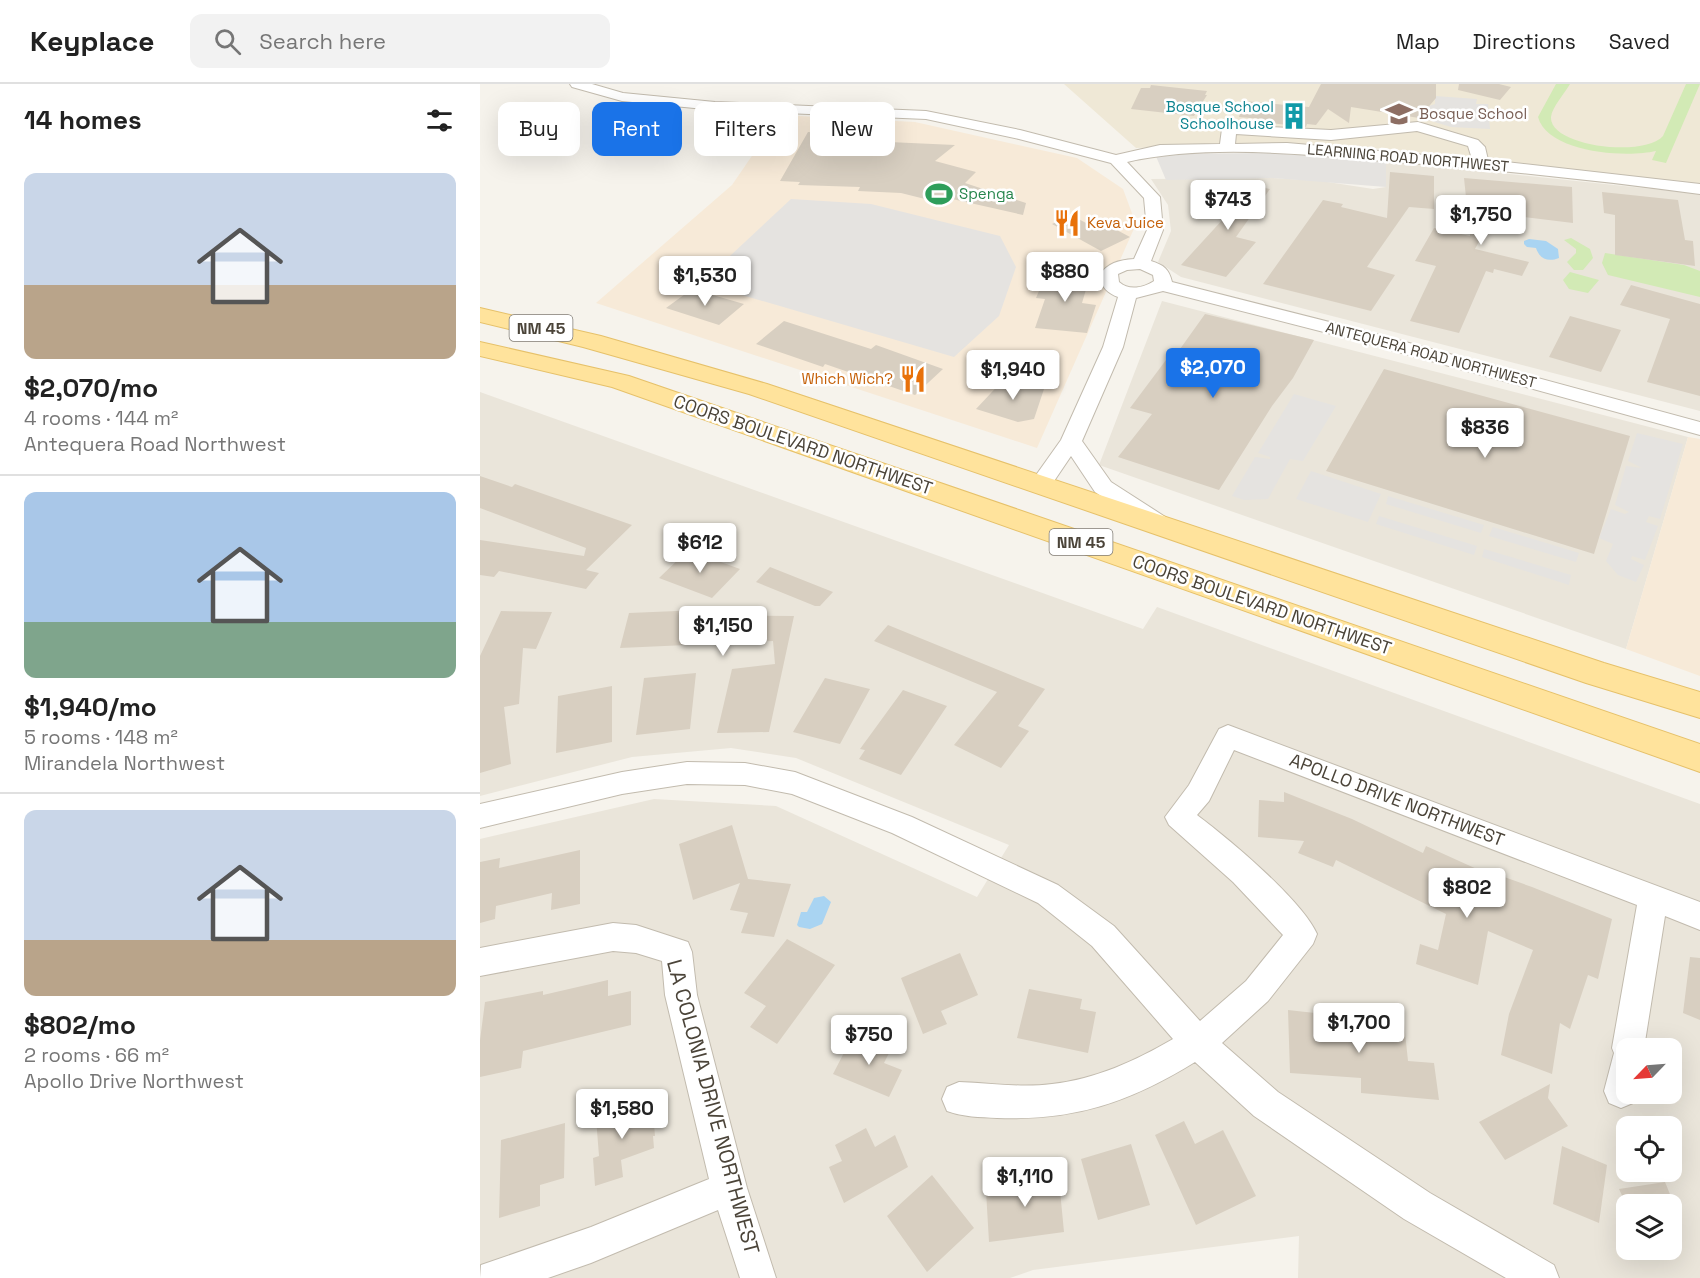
<!DOCTYPE html>
<html lang="en">
<head>
<meta charset="utf-8">
<style>
  :root { --surface:#fff; --page:#f2f2f2; --text:#222; --muted:#767676; --line:#e0e0e0; --accent:#1a73e8 }
  body { margin:0; font-family:"Space Grotesk",sans-serif; background:var(--page); color:var(--text); height:100vh; display:flex; flex-direction:column; font-size:22px; white-space:nowrap }
  * { box-sizing:border-box; margin:0 }
  p { font-size:20px; color:var(--muted) }
  .icon { flex:none; width:33px; height:33px; fill:none; stroke:currentColor; stroke-width:2; stroke-linecap:round; stroke-linejoin:round }
  .map { position:relative; flex:1; overflow:hidden }
  .panel { display:flex; flex-direction:column; background:var(--surface); width:480px }
  .panel>* { flex:none }
  .hud { position:absolute; left:18px; top:18px; width:570px; height:54px; display:flex; gap:12px }
  .needle { width:39px; rotate:245deg }
  .fabs { position:absolute; left:1136px; top:954px; display:grid; gap:12px }
  .fabs a { display:grid; place-items:center; width:66px; height:66px; border-radius:12px; background:var(--surface); box-shadow:0 6px 24px #0002; font-size:30px }
  .price { position:absolute; translate:-50% -51px; padding:0 14px; border-radius:6px; background:#fff; color:#222; font-size:20px; line-height:39px; filter:drop-shadow(0 2px 3px #0008) }
  .price::after { content:''; position:absolute; left:50%; top:36px; width:18px; height:14px; margin-left:-9px; background:inherit; clip-path:polygon(0 0,100% 0,50% 100%) }
  .price.current { background:var(--accent); color:#fff }
  ul { padding:0; list-style:none }
  li { display:grid; align-content:center; gap:12px; height:318px; padding:0 24px }
  li+li { border-top:2px solid var(--line) }
  li span { display:grid; place-items:center; height:186px; border-radius:12px; color:#555 }
  li>.icon { margin-inline-start:auto }
  span .icon { width:108px; height:108px; fill:#fffc; stroke-width:1 }
  li b { font-size:26px }
  h2 { display:flex; justify-content:space-between; align-items:center; height:72px; padding:0 24px; font-size:26px }
  .tag { padding:0 21px; border-radius:12px; background:var(--surface); box-shadow:0 6px 24px #0002; font-size:21px; line-height:54px }
  .tag.current { background:var(--accent); color:#fff }
  header { display:flex; align-items:center; gap:36px; box-sizing:border-box; height:84px; padding:0 30px; background:var(--surface); border-bottom:2px solid var(--line) }
  header strong { font-size:28px }
  nav { display:flex; gap:33px; margin-inline-start:auto; font-size:21px }
  .search { width:420px; height:54px; background:var(--page); display:flex; align-items:center; gap:15px; box-sizing:border-box; padding:0 21px; border-radius:12px; color:var(--muted); font-size:22px }
  main { display:flex; flex:1; min-height:0 }
  .map>svg:first-child { display:block }
</style>
</head>
<body>
<header>
<strong>Keyplace</strong>
<div class="search"><svg class="icon" aria-label="search" viewBox="0 0 24 24"><circle cx="10" cy="10" r="6"/><path d="M15 15l6 6"/></svg>Search here</div>
<nav><a>Map</a><a>Directions</a><a>Saved</a></nav>
</header>
<main>
<section class="panel">
<h2>14 homes<svg class="icon" aria-label="filters" viewBox="0 0 24 24"><path d="M4 7h16M4 17h16"/><circle cx="9" cy="7" r="2"/><circle cx="15" cy="17" r="2"/></svg></h2>
<ul>
<li><span style="background:linear-gradient(#c9d6e8 60%,#b9a48a 0)"><svg class="icon" aria-label="home" viewBox="0 0 24 24"><path d="M3 11l9-7 9 7M6 9v11h12V9"/></svg></span><div><b>$2,070/mo</b><p>4 rooms · 144 m²</p><p>Antequera Road Northwest</p></div></li>
<li><span style="background:linear-gradient(#a9c7e8 70%,#7fa58c 0)"><svg class="icon" aria-label="home" viewBox="0 0 24 24"><path d="M3 11l9-7 9 7M6 9v11h12V9"/></svg></span><div><b>$1,940/mo</b><p>5 rooms · 148 m²</p><p>Mirandela Northwest</p></div></li>
<li><span style="background:linear-gradient(#c9d6e8 70%,#b9a48a 0)"><svg class="icon" aria-label="home" viewBox="0 0 24 24"><path d="M3 11l9-7 9 7M6 9v11h12V9"/></svg></span><div><b>$802/mo</b><p>2 rooms · 66 m²</p><p>Apollo Drive Northwest</p></div></li>
</ul>
</section>
<div class="map">
<svg width="1220" height="1194" viewBox="0 0 1220 1194">
  <rect width="100%" height="100%" fill="#f6f3ec"/>
  <!-- residential -->
  <path fill="#eae5da" fill-rule="evenodd" d="M 906,77 L 1220,110 L 1220,327 L 701,193 L 678,178 L 691,147 L 688,121 L 671,95 L 793,94 L 841,97 L 893,105 L 906,103 Z
    M 682,217 L 1208,353 L 1146,565 L 619,381 Z
    M 0,308 L 663,545 L 677,523 L 1220,720 L 1220,1194 L 818,1194 L 819,1152 L 553,1186 L 530,1194 L 0,1194 L 0,755 L 174,715 L 296,722 L 497,813 L 529,761 L 316,674 L 251,664 L 152,673 L 0,712 ZM 1146,964 L 1191,964 L 1191,1010 L 1146,1010 ZM 1146,1042 L 1191,1042 L 1191,1088 L 1146,1088 ZM 1146,1120 L 1191,1120 L 1191,1166 L 1146,1166 Z"/>
  <!-- commercial -->
  <path fill="#f7ead8" d="M 300,31 L 435,38 L 597,74 L 643,105 L 656,140 L 557,364 L 116,219 L 252,101 Z
    M 1208,353 L 1220,355 L 1220,592 L 1146,565 Z"/>
  <!-- education -->
  <path fill="#efe8d6" d="M 584,0 L 1220,0 L 1220,100 L 909,65 L 783,59 L 656,64 Z"/>
  <!-- green -->
  <path fill="#d2eab5" d="M 1076,0 L 1090,0 C 1085,9 1072,23 1071,33 C 1069,62 1164,74 1183,52 L 1206,0 L 1220,0 L 1186,79 L 1172,76 L 1176,67 C 1146,74 1068,69 1058,33 Z
    M 1091,154 L 1110,165 L 1113,174 L 1103,186 L 1094,186 L 1087,178 L 1096,169 L 1096,165 L 1084,156 Z
    M 1125,169 L 1204,181 L 1220,187 L 1220,213 L 1128,191 L 1122,179 Z
    M 1090,188 L 1119,196 L 1108,209 L 1089,205 L 1083,196 Z"/>
  <!-- parking -->
  <path fill="#e5e3e0" d="M 955,12 L 997,15 L 996,20 L 1008,20 L 1010,45 L 971,43 L 948,36 L 949,22 L 955,20 Z
    M 791,69 L 906,77 L 906,103 L 793,94 L 686,96 L 675,70 Z
    M 311,115 L 391,120 L 520,152 L 536,183 L 519,232 L 474,273 L 221,199 Z
    M 814,310 L 856,322 L 823,377 L 810,375 L 788,415 L 764,416 L 752,412 L 775,373 L 790,375 L 790,373 L 778,369 Z
    M 1157,349 L 1203,360 L 1180,435 L 1169,432 L 1166,438 L 1178,442 L 1165,476 L 1152,472 L 1151,475 L 1164,481 L 1156,498 L 1138,491 L 1126,477 L 1133,460 L 1119,454 L 1131,425 L 1145,430 L 1149,428 L 1135,421 L 1146,382 L 1162,384 L 1148,377 Z
    M 831,387 L 901,410 L 888,438 L 816,415 Z
    M 908,412 L 1004,441 L 1001,449 L 906,420 Z
    M 899,432 L 997,462 L 994,471 L 896,440 Z
    M 1013,443 L 1099,469 L 1096,478 L 1009,452 Z
    M 1004,465 L 1091,491 L 1089,501 L 1002,473 Z"/>
  <!-- water -->
  <path fill="#a9d4f2" d="M 1049,155 L 1066,157 L 1078,165 L 1079,174 C 1069,178 1060,176 1056,164 L 1047,163 L 1044,160 L 1044,157 Z
    M 344,812 L 351,818 L 342,840 L 330,845 L 319,843 L 317,841 L 321,828 L 327,828 L 334,814 Z"/>
  <!-- building -->
  <path fill="#d8cfc1" d="M 841,0 L 956,0 L 956,14 L 939,34 L 871,23 L 869,39 L 848,25 L 836,41 L 827,40 L 826,43 L 781,38 L 783,35 L 759,33 L 764,17 L 829,23 Z
    M 979,0 L 1019,0 L 1031,3 L 1020,16 L 978,6 Z
    M 671,1 L 727,7 L 725,11 L 727,11 L 714,32 L 651,25 L 661,4 L 670,4 Z
    M 328,48 L 345,49 L 343,55 L 475,61 L 455,77 L 496,88 L 485,99 L 546,119 L 543,131 L 468,114 L 461,119 L 421,109 L 378,107 L 380,103 L 318,101 L 320,98 L 300,97 Z
    M 910,88 L 954,92 L 954,125 L 929,123 L 887,183 L 915,191 L 891,227 L 783,200 L 843,116 L 863,120 L 861,123 L 907,134 Z
    M 984,94 L 1092,103 L 1093,139 L 1035,132 L 1013,132 L 995,165 L 1049,178 L 1042,192 L 1014,185 L 1013,189 L 1006,187 L 979,249 L 930,237 L 956,182 L 935,177 L 954,144 L 990,152 Z
    M 749,99 L 757,101 L 759,99 L 790,105 L 756,153 L 776,158 L 746,193 L 701,181 L 745,133 L 726,129 Z
    M 1122,108 L 1198,116 L 1205,156 L 1213,157 L 1215,182 L 1135,171 L 1135,131 L 1124,129 Z
    M 591,131 L 606,139 L 616,135 L 650,153 L 621,167 L 572,140 Z
    M 567,188 L 610,192 L 602,219 L 616,221 L 607,249 L 555,244 L 565,215 L 556,214 Z
    M 1151,201 L 1220,220 L 1220,312 L 1167,298 L 1190,235 L 1140,221 Z
    M 212,205 L 264,220 L 239,241 L 186,224 Z
    M 725,230 L 834,256 L 813,294 L 792,322 L 739,406 L 638,373 L 672,330 L 650,324 L 695,264 L 700,265 Z
    M 1090,232 L 1141,246 L 1121,288 L 1069,273 Z
    M 304,237 L 391,265 L 396,261 L 463,285 L 435,311 L 345,280 L 343,283 L 276,260 Z
    M 904,285 L 1150,352 L 1114,470 L 846,387 Z
    M 525,294 L 564,305 L 554,335 L 538,338 L 496,325 Z
    M 0,392 L 32,403 L 35,400 L 152,441 L 106,486 L 119,489 L 106,505 L 19,487 L 14,493 L 0,491 L 0,456 L 104,472 L 106,464 L 0,424 Z
    M 208,466 L 260,485 L 232,514 L 179,494 Z
    M 290,483 L 353,508 L 340,522 L 335,522 L 276,498 Z
    M 221,526 L 216,531 L 314,532 L 289,648 L 237,649 L 252,585 L 295,580 L 293,557 L 140,564 L 149,529 Z
    M 21,527 L 72,528 L 56,565 L 43,564 L 39,620 L 24,623 L 31,680 L 0,689 L 0,572 Z
    M 408,541 L 565,605 L 538,642 L 549,647 L 521,684 L 474,661 L 517,608 L 394,557 Z
    M 216,589 L 210,645 L 156,651 L 164,594 Z
    M 345,594 L 390,605 L 360,660 L 313,648 Z
    M 132,602 L 132,658 L 76,669 L 78,612 Z
    M 423,606 L 467,622 L 421,691 L 379,675 L 385,666 L 380,665 Z
    M 804,708 L 872,735 L 943,769 L 946,762 L 999,786 L 999,784 L 1052,803 L 1132,835 L 1118,895 L 1108,891 L 1090,945 L 1080,939 L 1072,990 L 1021,971 L 1029,930 L 1053,866 L 1008,847 L 998,901 L 936,880 L 940,860 L 958,866 L 966,830 L 856,776 L 853,783 L 818,769 L 824,757 L 778,753 L 779,716 L 804,718 Z
    M 252,741 L 268,795 L 311,800 L 294,853 L 261,849 L 268,829 L 250,826 L 260,799 L 213,816 L 199,760 Z
    M 100,766 L 100,820 L 71,826 L 72,809 L 16,822 L 15,835 L 0,839 L 0,778 L 20,774 L 19,784 Z
    M 307,855 L 355,881 L 297,960 L 270,943 L 286,922 L 264,909 Z
    M 480,869 L 498,911 L 461,927 L 467,940 L 443,950 L 421,894 Z
    M 1210,873 L 1220,874 L 1220,936 L 1203,929 Z
    M 128,896 L 128,912 L 151,907 L 151,941 L 43,967 L 41,984 L 0,993 L 0,956 L 5,918 L 63,907 L 63,911 Z
    M 549,905 L 602,915 L 600,925 L 616,928 L 608,969 L 537,954 Z
    M 808,926 L 924,939 L 928,977 L 954,979 L 959,1016 L 881,1009 L 881,994 L 810,989 Z
    M 392,950 L 414,959 L 404,979 L 422,986 L 409,1013 L 353,990 L 369,959 L 385,965 Z
    M 1070,1000 L 1068,1014 L 1088,1042 L 1025,1076 L 999,1038 Z
    M 172,1016 L 175,1052 L 173,1052 L 174,1064 L 141,1076 L 143,1093 L 115,1102 L 113,1074 L 119,1072 L 116,1034 Z
    M 704,1037 L 715,1060 L 743,1046 L 776,1112 L 716,1141 L 675,1051 Z
    M 85,1039 L 84,1094 L 60,1101 L 60,1122 L 19,1134 L 21,1056 Z
    M 386,1044 L 395,1063 L 415,1051 L 428,1083 L 364,1119 L 349,1083 L 362,1077 L 355,1061 Z
    M 651,1060 L 670,1121 L 618,1136 L 601,1075 Z
    M 1082,1062 L 1127,1081 L 1119,1139 L 1073,1120 Z
    M 557,1081 L 559,1098 L 579,1096 L 584,1148 L 509,1158 L 506,1107 L 534,1104 L 533,1084 Z
    M 452,1091 L 494,1144 L 447,1188 L 407,1132 Z
    M 1185,1098 L 1194,1120 L 1146,1120 L 1139,1105 Z"/>
  <g fill="none" stroke-linecap="round" stroke-linejoin="round">
    <defs>
      <path id="minor" d="M 90,0 L 112,0 L 143,9 L 235,18 L 446,27 L 540,46 L 636,71 L 680,61 L 740,60 L 742,45 L 749,41 L 851,46 L 938,38 L 998,56 L 1005,63 L 1008,76 L 1220,100 L 1220,110 C 1115,96 1010,85 904,77 C 823,70 726,60 647,78 L 680,113 L 683,146 L 671,177 C 684,181 689,185 692,198 L 885,247 L 1220,338 L 1220,351 L 871,255 L 683,207 L 656,214 L 643,263 L 602,357 L 631,398 L 690,436 L 693,441 L 690,446 L 682,449 L 674,446 L 615,408 L 591,372 L 568,406 L 560,408 L 552,406 L 549,401 L 581,356 L 623,263 L 638,213 C 627,209 622,203 619,192 C 627,179 639,176 654,175 L 667,146 L 664,114 L 631,79 L 539,55 L 446,35 L 235,26 L 142,17 L 92,3 ZM 937,47 L 988,62 L 992,75 L 807,59 L 755,60 L 756,50 L 851,56 ZM 660,185 L 673,191 L 674,197 C 663,204 649,207 639,198 L 638,190 L 647,186 Z
        M 748,641 L 1220,818 L 1220,846 L 1185,832 L 1164,964 L 1146,964 L 1146,1010 L 1157,1010 L 1153,1019 L 1141,1024 L 1129,1019 L 1124,1007 L 1134,969 L 1132,964 L 1157,821 L 754,666 L 729,717 L 717,731 C 749,755 822,816 837,850 L 833,860 L 788,917 L 742,959 L 798,1008 L 950,1109 L 1074,1181 L 1079,1194 L 1026,1194 L 924,1135 L 774,1032 L 715,978 C 650,1018 595,1037 517,1034 C 500,1033 483,1033 467,1027 L 462,1015 L 467,1003 L 479,998 C 510,999 541,1004 572,1000 C 616,995 655,977 693,955 L 612,862 L 558,819 L 412,749 L 312,710 L 265,701 L 207,700 L 142,710 L 0,744 L 0,720 L 142,688 L 207,678 L 265,679 L 315,688 L 432,733 L 578,801 L 634,842 L 720,937 L 766,897 L 803,851 L 753,798 L 689,741 L 685,733 L 709,701 L 739,645 Z
        M 133,839 L 156,841 L 208,858 L 212,868 L 217,911 L 267,1104 L 296,1194 L 260,1194 L 238,1126 L 111,1179 L 68,1194 L 0,1194 L 1,1181 L 111,1143 L 229,1095 L 185,911 L 182,877 L 156,869 L 133,867 L 0,892 L 0,864 Z"/>
      <path id="major" d="M 0,224 L 121,252 L 287,300 L 1124,579 L 1220,608 L 1220,634 L 1106,599 L 269,310 L 103,263 L 0,238 Z
        M 0,258 L 149,292 L 1220,660 L 1220,688 L 132,303 L 0,272 Z"/>
    </defs>
    <!-- minor casing -->
    <use href="#minor" stroke="#c2bbae" stroke-width="2"/>
    <!-- major casing -->
    <use href="#major" stroke="#e6c16a" stroke-width="2"/>
    <!-- minor -->
    <use href="#minor" fill="#fff" fill-rule="evenodd"/>
    <!-- major -->
    <use href="#major" fill="#ffe39c" fill-rule="evenodd"/>
  </g>
  <!-- icons -->
  <defs>
    <symbol id="school-bare" viewBox="-9 -9 18 18"><path d="M0-5L7-2L0 1L-7-2ZM-4 1L0 2.5L4 1V4Q0 6-4 4Z" fill="#8d6e63" stroke="#fff" stroke-width="2.5" paint-order="stroke"/></symbol>
    <symbol id="building-bare" viewBox="-9 -9 18 18"><path d="M-4-6H4V6H1V3H-1V6H-4ZM-2.5-4.3h1.7v1.8h-1.7ZM.8-4.3h1.7v1.8H.8ZM-2.5-1h1.7V.8h-1.7ZM.8-1h1.7V.8H.8Z" fill="#0f9aa8" stroke="#fff" stroke-width="2.5" paint-order="stroke"/></symbol>
    <symbol id="stadium-bare" viewBox="-9 -9 18 18"><path d="M0-5a6.5 5 0 1 0 0 10a6.5 5 0 1 0 0-10ZM-3.5-1.8h7v3.6h-7Z" fill="#2e9e5b" stroke="#fff" stroke-width="2.5" paint-order="stroke"/></symbol>
    <symbol id="restaurant-bare" viewBox="-9 -9 18 18"><path d="M-5-6h1v4h1v-4h1v4h1v-4h1v5L-1.5 .5V6h-2V.5L-5-1ZM5-6V6H3V1.5H1.5Q1.5-4 5-6Z" fill="#e8710a" stroke="#fff" stroke-width="2.5" paint-order="stroke"/></symbol>
  </defs>
  <g fill-rule="evenodd">
    <use href="#school-bare" x="900" y="11" width="38" height="38"/>
    <use href="#building-bare" x="795" y="13" width="38" height="38"/>
    <use href="#stadium-bare" x="440" y="91" width="38" height="38"/>
    <use href="#restaurant-bare" x="568" y="120" width="38" height="38"/>
    <use href="#restaurant-bare" x="414" y="276" width="38" height="38"/>
  </g>
  <g text-anchor="middle" stroke-width="5" stroke-linejoin="round" paint-order="stroke">
    <!-- far-culture labels -->
    <g font-size="15" fill="#0d838f" stroke="#fff" text-anchor="end">
      <text x="794" y="28">Bosque School<tspan x="794" dy="17">Schoolhouse</tspan></text>
    </g>
    <!-- far-education labels -->
    <g font-size="15" fill="#785e54" stroke="#fff" text-anchor="start">
      <text x="939" y="35">Bosque School</text>
    </g>
    <!-- far-street labels -->
    <g font-size="15" fill="#4b4439" stroke="#fff">
      <text transform="translate(928 74) rotate(5)" y="5">LEARNING ROAD NORTHWEST</text>
      <text transform="translate(951 271) rotate(15)" y="5">ANTEQUERA ROAD NORTHWEST</text>
    </g>
    <!-- far-leisure labels -->
    <g font-size="15" fill="#27864d" stroke="#fff" text-anchor="start">
      <text x="479" y="115">Spenga</text>
    </g>
    <!-- far-food labels -->
    <g font-size="15" fill="#c56008" stroke="#fff" text-anchor="start">
      <text x="607" y="144">Keva Juice</text>
      <text x="413" y="300" text-anchor="end">Which Wich?</text>
    </g>
    <!-- shield labels -->
    <g fill="#fff" stroke="#817c74" stroke-width="1.5">
      <rect x="29.5" y="231" width="63" height="26" rx="4.5"/>
      <rect x="569.5" y="445" width="63" height="26" rx="4.5"/>
    </g>
    <g font-size="16" font-weight="bold" fill="#4b4439">
      <text x="61" y="250">NM 45</text>
      <text x="601" y="464">NM 45</text>
    </g>
    <!-- street labels -->
    <g font-size="18" fill="#4b4439" stroke="#fff">
      <text transform="translate(323 361) rotate(19)" y="6">COORS BOULEVARD NORTHWEST</text>
      <text transform="translate(782 521) rotate(19)" y="6">COORS BOULEVARD NORTHWEST</text>
      <text transform="translate(917 716) rotate(21)" y="6">APOLLO DRIVE NORTHWEST</text>
    </g>
    <!-- near-street labels -->
    <g font-size="21" fill="#4b4439" stroke="#fff">
      <text transform="translate(233 1023) rotate(75)" y="7">LA COLONIA DRIVE NORTHWEST</text>
    </g>
  </g>
</svg>
<div class="fabs">
<a><svg class="needle" viewBox="-14 -14 28 28"><path d="M0-13l5 13h-10z" fill="#e53935"/><path d="M0 13l5-13h-10z" fill="#767676"/></svg></a>
<a><svg class="icon" aria-label="locate" viewBox="0 0 24 24"><circle cx="12" cy="12" r="6"/><path d="M12 2v4M12 18v4M2 12h4M18 12h4"/></svg></a>
<a><svg class="icon" aria-label="layers" viewBox="0 0 24 24"><path d="M12 4l9 5-9 5-9-5zM3 14l9 5 9-5"/></svg></a>
</div>
<b class="price" style="left:748px;top:147px">$743</b>
<b class="price" style="left:1001px;top:162px">$1,750</b>
<b class="price" style="left:585px;top:219px">$880</b>
<b class="price" style="left:225px;top:223px">$1,530</b>
<b class="price current" style="left:733px;top:315px">$2,070</b>
<b class="price" style="left:533px;top:317px">$1,940</b>
<b class="price" style="left:1005px;top:375px">$836</b>
<b class="price" style="left:220px;top:490px">$612</b>
<b class="price" style="left:243px;top:573px">$1,150</b>
<b class="price" style="left:987px;top:835px">$802</b>
<b class="price" style="left:879px;top:970px">$1,700</b>
<b class="price" style="left:389px;top:982px">$750</b>
<b class="price" style="left:142px;top:1056px">$1,580</b>
<b class="price" style="left:545px;top:1124px">$1,110</b>
<div class="hud">
<a class="tag">Buy</a>
<a class="tag current">Rent</a>
<a class="tag">Filters</a>
<a class="tag">New</a>
</div>
</div>
</main>
</body>
</html>
